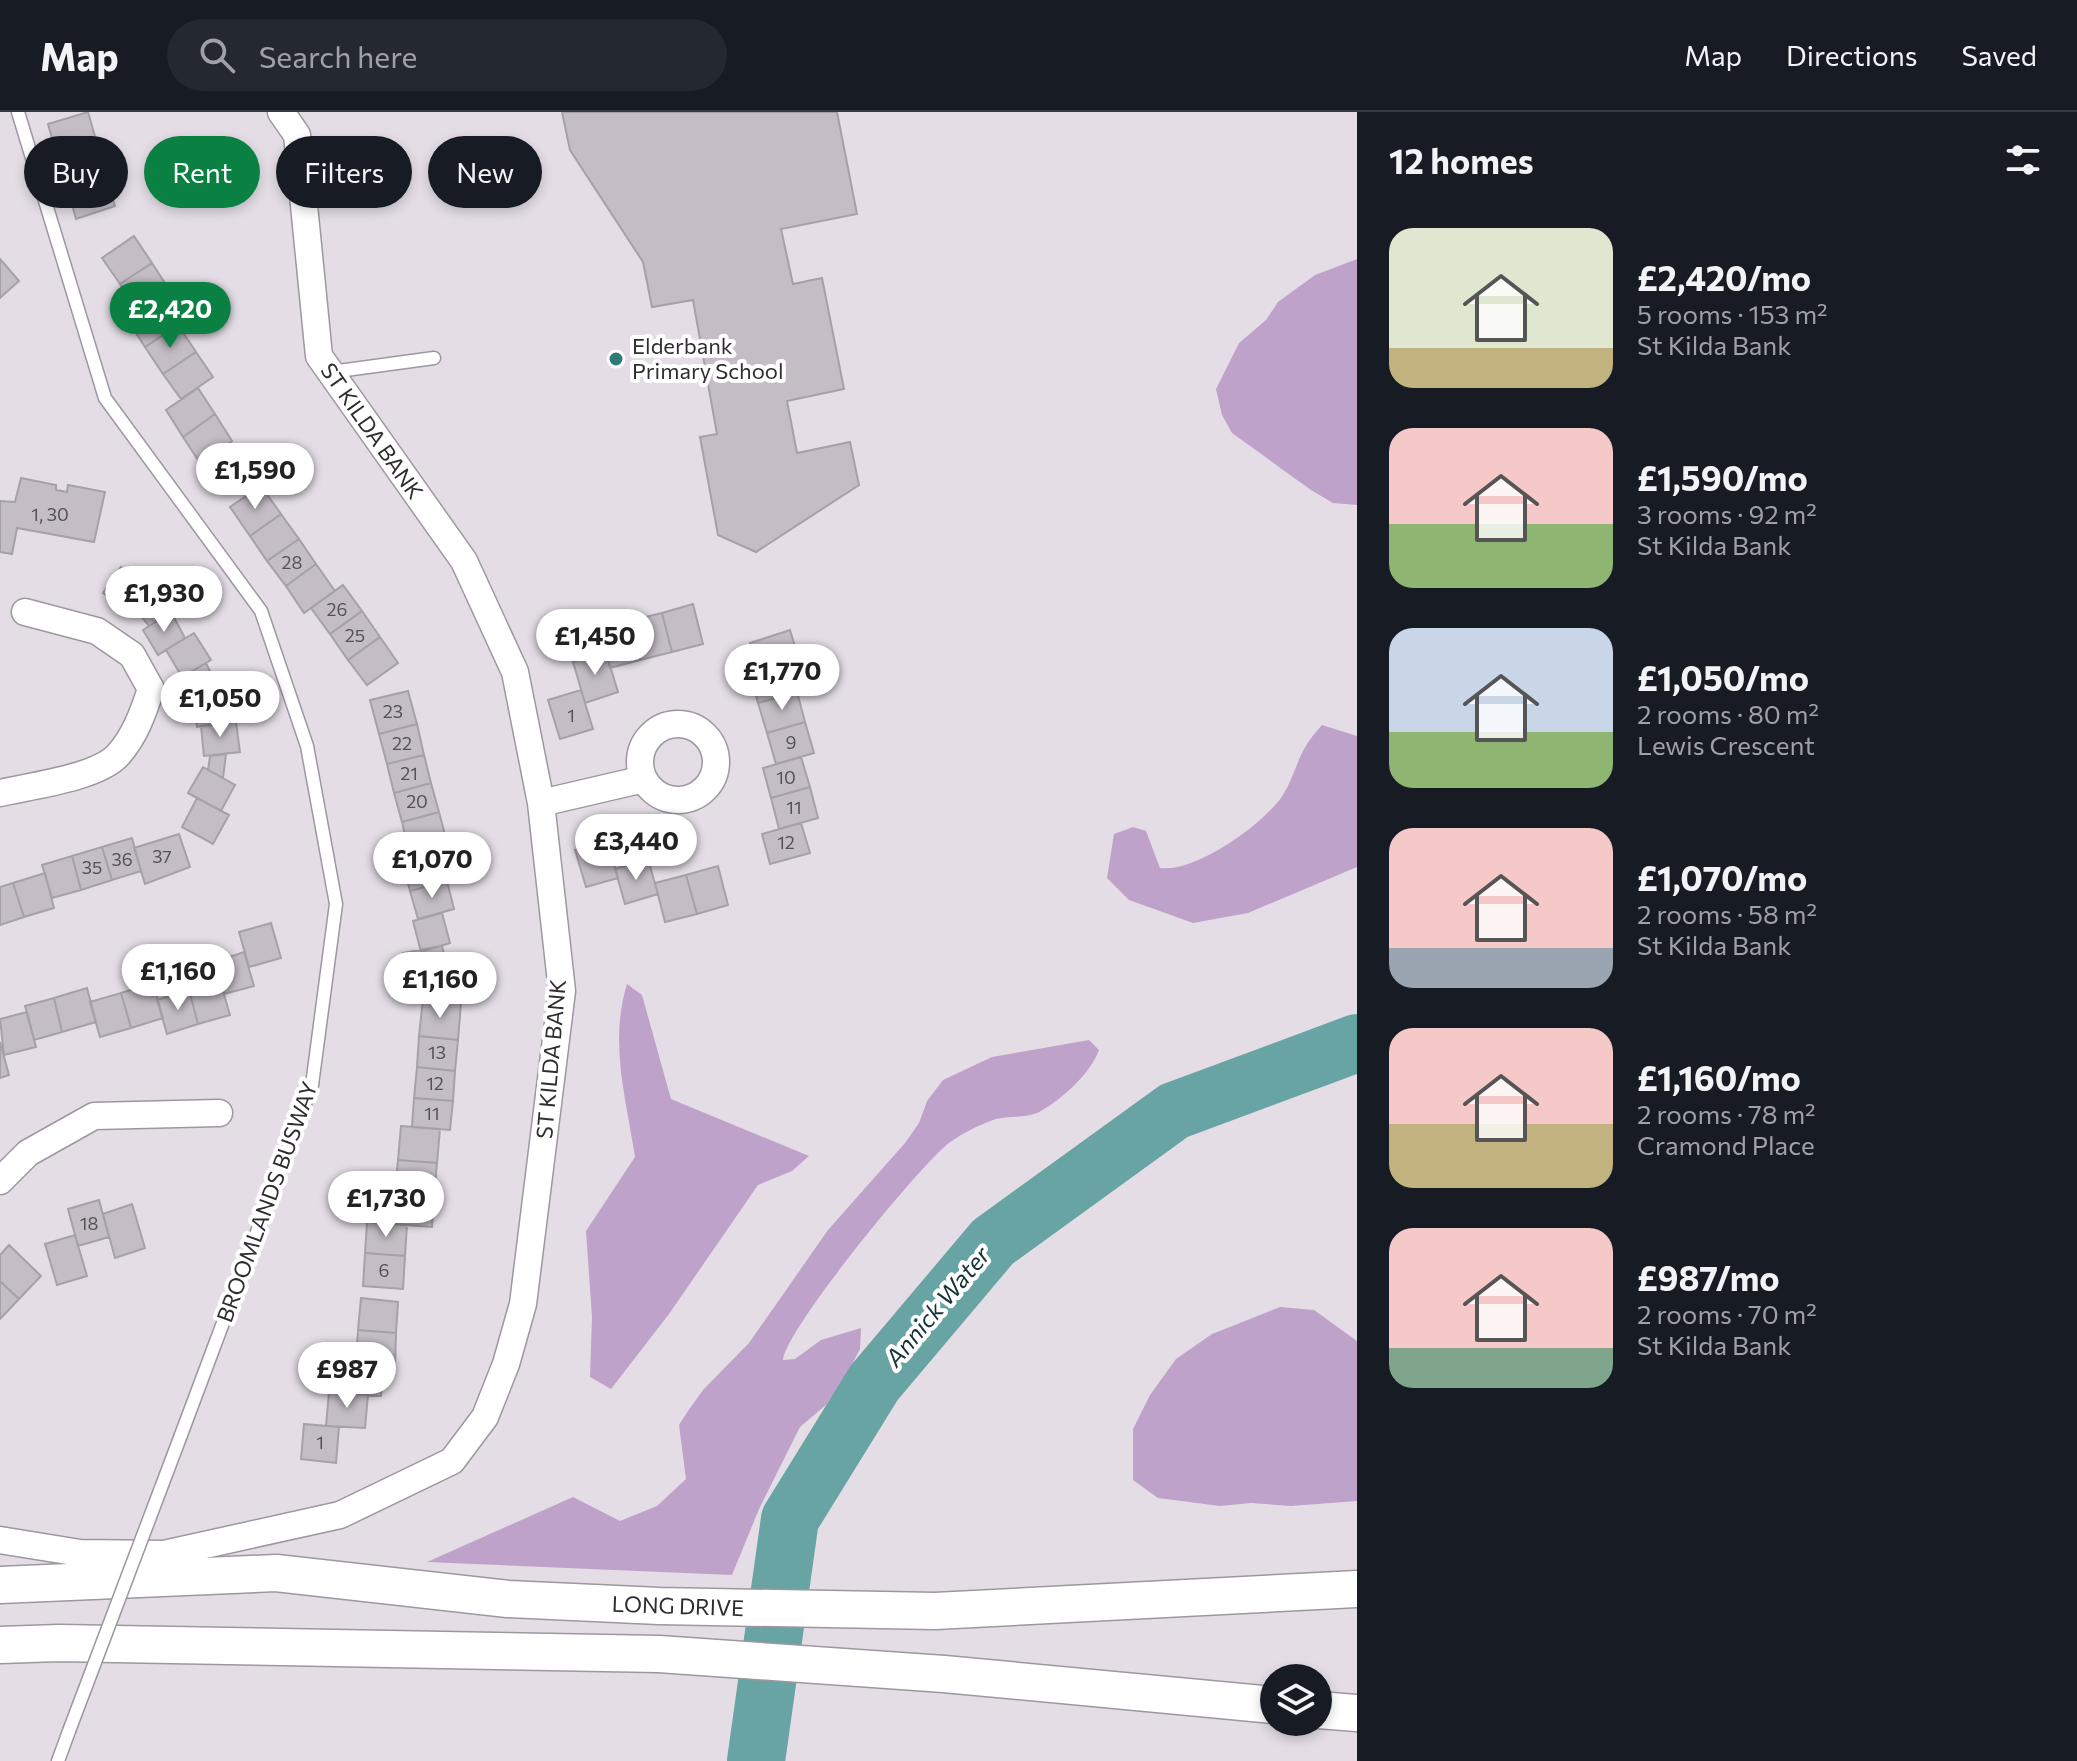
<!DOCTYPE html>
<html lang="en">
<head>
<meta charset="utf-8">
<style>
  :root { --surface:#171b24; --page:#242831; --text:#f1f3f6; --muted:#9ea1a6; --line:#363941; --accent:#0b8043 }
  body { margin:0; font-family:Commissioner,sans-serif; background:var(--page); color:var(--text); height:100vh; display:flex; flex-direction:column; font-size:30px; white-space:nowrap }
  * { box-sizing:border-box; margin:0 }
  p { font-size:26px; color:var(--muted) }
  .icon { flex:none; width:44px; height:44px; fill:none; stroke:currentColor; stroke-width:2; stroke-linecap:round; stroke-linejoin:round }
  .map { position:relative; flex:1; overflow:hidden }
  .details { display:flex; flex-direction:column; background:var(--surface); width:720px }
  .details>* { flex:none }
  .top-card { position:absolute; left:24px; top:24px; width:760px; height:72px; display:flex; gap:16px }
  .tools { position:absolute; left:1260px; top:1552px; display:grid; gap:16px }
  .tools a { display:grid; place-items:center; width:72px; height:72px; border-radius:50%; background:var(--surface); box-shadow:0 4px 12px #0003; font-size:40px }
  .price { position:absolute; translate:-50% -68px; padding:0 18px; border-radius:28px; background:#fff; color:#222; font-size:26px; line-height:52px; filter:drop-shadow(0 2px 4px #0008) }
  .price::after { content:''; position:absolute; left:50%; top:48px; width:24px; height:18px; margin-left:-12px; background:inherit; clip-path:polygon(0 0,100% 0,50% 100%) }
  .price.on { background:var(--accent); color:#fff }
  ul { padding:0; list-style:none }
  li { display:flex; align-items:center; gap:24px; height:200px; padding:0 32px }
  li span { display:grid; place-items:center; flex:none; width:224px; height:160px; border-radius:24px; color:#555 }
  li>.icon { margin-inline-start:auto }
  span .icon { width:96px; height:96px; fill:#fffc; stroke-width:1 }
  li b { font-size:34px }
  h2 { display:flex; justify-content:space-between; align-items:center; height:96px; padding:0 32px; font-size:34px }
  .pill { padding:0 28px; border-radius:36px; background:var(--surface); box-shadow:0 4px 12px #0003; font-size:28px; line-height:72px }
  .pill.on { background:var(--accent); color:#fff }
  header { display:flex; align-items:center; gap:48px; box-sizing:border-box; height:112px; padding:0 40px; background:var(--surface); border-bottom:2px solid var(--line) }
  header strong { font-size:38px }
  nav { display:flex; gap:44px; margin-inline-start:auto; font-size:28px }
  .search { width:560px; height:72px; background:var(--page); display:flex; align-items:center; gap:20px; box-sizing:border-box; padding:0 28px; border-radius:44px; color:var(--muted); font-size:30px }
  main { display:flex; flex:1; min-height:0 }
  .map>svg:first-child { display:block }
</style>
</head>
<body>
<header>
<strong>Map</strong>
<div class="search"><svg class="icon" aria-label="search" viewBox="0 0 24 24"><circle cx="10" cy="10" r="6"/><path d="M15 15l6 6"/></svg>Search here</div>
<nav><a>Map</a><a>Directions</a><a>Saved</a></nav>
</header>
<main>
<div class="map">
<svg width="1357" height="1649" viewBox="0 0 1357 1649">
  <rect width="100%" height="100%" fill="#e4dde6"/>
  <!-- forest -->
  <path fill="#bfa2c9" d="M 1357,147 L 1357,393 L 1333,391 L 1311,378 L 1232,321 L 1222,303 L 1216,277 L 1239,231 L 1266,208 L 1278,190 L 1315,163 Z
    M 1322,613 L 1357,624 L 1357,755 L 1248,801 L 1193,811 L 1129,788 L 1107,766 L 1114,722 L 1133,715 L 1146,719 L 1160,756 C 1195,761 1264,712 1283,683 C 1293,667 1297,648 1307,632 C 1311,625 1317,619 1322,613 Z
    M 627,872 L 642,883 L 671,987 L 809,1044 L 792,1059 L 758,1073 L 669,1202 L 611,1277 L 590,1265 L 592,1205 L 586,1119 L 635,1045 C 626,986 609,930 627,872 Z
    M 1089,928 L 1099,938 C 1091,961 1062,987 1041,999 C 1027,1007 1007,1003 993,1008 C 979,1013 961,1022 949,1031 C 920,1053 785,1218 783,1248 L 795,1247 L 821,1228 L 861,1216 L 860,1237 L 847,1262 L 826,1293 L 800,1315 L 759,1397 L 732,1463 L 427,1450 L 573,1385 L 620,1409 L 657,1394 L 686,1367 L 679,1313 L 688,1299 L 703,1278 L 749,1231 L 828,1118 L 905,1031 L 919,1011 L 927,989 L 943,968 L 992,945 Z
    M 1280,1195 L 1314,1198 L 1357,1229 L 1357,1389 L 1291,1394 L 1251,1391 L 1220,1394 L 1158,1386 L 1133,1368 L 1133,1317 L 1150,1283 L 1176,1247 L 1212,1222 Z"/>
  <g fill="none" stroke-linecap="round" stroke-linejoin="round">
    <!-- river -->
    <path stroke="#68a4a3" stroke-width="58" d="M 756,1649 L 790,1407 L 874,1271 L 993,1130 L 1174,999 L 1357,931"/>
  </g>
  <!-- building -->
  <path fill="#c4bdc6" stroke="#a6a0a8" stroke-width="2" d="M 88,0 L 96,28 L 56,41 L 48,12 Z
    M 562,0 L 837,0 L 857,102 L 781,117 L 793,172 L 822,166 L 844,277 L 787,289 L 797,341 L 850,330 L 859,373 L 756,440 L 718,423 L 700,325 L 717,322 L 693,188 L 652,195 L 643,150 L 570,38 Z
    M 96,28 L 105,59 L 66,71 L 56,41 Z
    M 105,59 L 115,94 L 76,107 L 66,71 Z
    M 134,124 L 152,151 L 120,172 L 102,146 Z
    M 0,147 L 19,169 L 0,186 Z
    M 152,151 L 170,179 L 138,200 L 120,172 Z
    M 160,185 L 178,213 L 145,235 L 127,207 Z
    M 178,213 L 196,240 L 163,262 L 145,235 Z
    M 196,240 L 213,265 L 181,287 L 163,262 Z
    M 198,276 L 215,302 L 183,325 L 166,298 Z
    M 215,302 L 232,329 L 202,354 L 183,325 Z
    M 21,366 L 56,373 L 56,378 L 67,380 L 68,373 L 105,380 L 94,430 L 17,416 L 12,442 L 0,440 L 0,389 L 15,390 Z
    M 261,374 L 281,402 L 250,424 L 230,395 Z
    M 281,402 L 299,427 L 267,449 L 250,424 Z
    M 299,427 L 316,452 L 286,474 L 267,449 Z
    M 316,452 L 335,479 L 304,501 L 286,474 Z
    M 121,455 L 146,474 L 142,479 L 163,505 L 149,514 L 132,493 L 127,499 L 103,481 Z
    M 343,473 L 362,499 L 330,522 L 311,496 Z
    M 693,492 L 703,532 L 672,540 L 662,501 Z
    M 362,499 L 380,525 L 348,548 L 330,522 Z
    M 171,500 L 185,526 L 158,543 L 143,518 Z
    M 662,501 L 672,540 L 640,548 L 629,509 Z
    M 629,509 L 640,548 L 610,556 L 600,517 Z
    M 790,518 L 800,551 L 760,563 L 750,531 Z
    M 194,521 L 211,548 L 182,565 L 166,538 Z
    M 380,525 L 398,551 L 367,573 L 348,548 Z
    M 606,540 L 618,580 L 585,591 L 573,550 Z
    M 206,551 L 221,583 L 199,585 L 188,562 Z
    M 789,554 L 797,580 L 758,591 L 751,566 Z
    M 581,578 L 593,617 L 560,627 L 548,588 Z
    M 408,579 L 417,612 L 379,622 L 370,588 Z
    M 797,580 L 805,610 L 767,621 L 758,591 Z
    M 226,583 L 229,611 L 197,615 L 194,586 Z
    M 236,610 L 240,640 L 204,644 L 201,614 Z
    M 805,610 L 814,641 L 776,652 L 767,621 Z
    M 417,612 L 424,643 L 387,652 L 379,622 Z
    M 226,642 L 223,666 L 208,658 L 210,644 Z
    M 424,643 L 431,671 L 394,681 L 387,652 Z
    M 801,645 L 810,675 L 771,686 L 763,656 Z
    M 203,655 L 235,673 L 221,699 L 188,681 Z
    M 431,671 L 439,700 L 402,710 L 394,681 Z
    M 810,675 L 818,706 L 779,717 L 771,686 Z
    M 197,686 L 229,703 L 213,732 L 182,715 Z
    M 439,700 L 448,734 L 410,744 L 402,710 Z
    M 801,711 L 810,741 L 770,752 L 762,722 Z
    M 179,722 L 190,755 L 145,772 L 134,736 Z
    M 132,726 L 141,759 L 112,768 L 102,735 Z
    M 607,728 L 618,766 L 586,775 L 575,738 Z
    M 102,735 L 112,768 L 81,778 L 72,744 Z
    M 438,737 L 447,769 L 410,779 L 402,747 Z
    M 72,744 L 81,778 L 52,786 L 42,753 Z
    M 648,747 L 658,782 L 625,792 L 615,757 Z
    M 718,754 L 728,793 L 697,802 L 686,763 Z
    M 45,761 L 54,796 L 24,805 L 13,771 Z
    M 686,763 L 697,802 L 665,810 L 655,771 Z
    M 447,769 L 454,797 L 418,807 L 410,779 Z
    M 13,771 L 24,805 L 0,813 L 0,775 Z
    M 442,801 L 450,831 L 421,840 L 413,809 Z
    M 271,811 L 281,846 L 249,855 L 239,820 Z
    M 442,834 L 450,866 L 412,876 L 403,841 Z
    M 244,840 L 254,874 L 224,882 L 214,850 Z
    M 220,869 L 230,903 L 198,912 L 189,878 Z
    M 153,871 L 163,906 L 131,916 L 121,881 Z
    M 87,876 L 96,910 L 62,920 L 54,886 Z
    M 189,878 L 198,912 L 167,922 L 157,888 Z
    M 121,881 L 131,916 L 100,925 L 90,890 Z
    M 54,886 L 62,920 L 34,928 L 25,894 Z
    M 423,887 L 461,891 L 458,928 L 419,924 Z
    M 27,900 L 36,935 L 4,943 L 0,907 Z
    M 419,924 L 458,928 L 455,959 L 417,955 Z
    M 0,930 L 9,963 L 0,966 Z
    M 417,955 L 455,959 L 453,989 L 414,986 Z
    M 414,986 L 453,989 L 450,1018 L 412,1015 Z
    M 401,1014 L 440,1017 L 437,1051 L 398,1048 Z
    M 398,1048 L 437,1051 L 434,1084 L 395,1081 Z
    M 395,1081 L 434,1084 L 432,1115 L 393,1112 Z
    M 99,1088 L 109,1125 L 78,1134 L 68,1097 Z
    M 132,1092 L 145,1136 L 115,1146 L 103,1102 Z
    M 367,1110 L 407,1113 L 405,1144 L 365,1141 Z
    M 75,1123 L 87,1164 L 57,1173 L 45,1132 Z
    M 9,1133 L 41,1164 L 19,1187 L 0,1169 L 0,1143 Z
    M 365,1141 L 405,1144 L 403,1177 L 363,1174 Z
    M 0,1169 L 19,1187 L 0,1207 Z
    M 361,1186 L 398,1190 L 396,1221 L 358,1218 Z
    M 358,1218 L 396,1221 L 395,1253 L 356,1251 Z
    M 346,1250 L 383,1252 L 381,1284 L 343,1281 Z
    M 329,1280 L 368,1283 L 365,1316 L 326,1314 Z
    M 304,1312 L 339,1315 L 336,1351 L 301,1347 Z"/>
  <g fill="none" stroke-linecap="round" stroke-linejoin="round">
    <defs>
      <path id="lane" d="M 18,0 L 105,286 L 261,499 L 307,634 L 336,792 L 312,973 L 181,1323
        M 331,260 L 434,246
        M 58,1649 L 69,1619"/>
      <path id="street" d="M640 650a38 38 0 1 1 76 0a38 38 0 1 1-76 0Z
        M 0,681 C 30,674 97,666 118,643 C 135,624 143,601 151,577 L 132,543 L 97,519 L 25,500
        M 541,691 L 644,667
        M 0,1069 L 28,1041 L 94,1004 L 219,1001
        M 0,1428 L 80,1441 L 164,1442 L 340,1403 L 452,1349 L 485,1305 L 506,1252 L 523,1192 L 562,879 L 541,691 L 515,560 L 464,449 L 319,244 L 297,23 L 281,0"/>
      <path id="secondary" d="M 0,1473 L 276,1461 L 508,1487 L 659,1494 L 935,1499 L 1357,1477
        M 0,1533 L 59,1531 L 659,1542 L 944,1562 L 1274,1593
        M 1318,1598 L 1357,1601"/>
    </defs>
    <!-- lane casing -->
    <use href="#lane" stroke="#9d97a0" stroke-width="15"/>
    <!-- street casing -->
    <use href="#street" stroke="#9d97a0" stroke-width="29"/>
    <!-- secondary casing -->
    <use href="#secondary" stroke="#9d97a0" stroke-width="39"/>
    <!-- lane -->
    <use href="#lane" stroke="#fff" stroke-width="12"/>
    <!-- street -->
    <use href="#street" stroke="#fff" stroke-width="26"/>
    <!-- secondary -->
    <use href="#secondary" stroke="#fff" stroke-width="36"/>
    <defs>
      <path id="lane-bridge" d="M 69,1619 L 181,1323"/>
    </defs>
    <!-- lane-bridge casing -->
    <use href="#lane-bridge" stroke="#9d97a0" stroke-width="15" stroke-linecap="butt"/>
    <!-- lane-bridge -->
    <use href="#lane-bridge" stroke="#fff" stroke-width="12"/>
  </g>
  <!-- markers -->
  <circle fill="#317a79" stroke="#fff" stroke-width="3" cx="616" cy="247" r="8"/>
  <g text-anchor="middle" stroke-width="8" stroke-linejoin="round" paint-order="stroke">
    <!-- number labels -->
    <g font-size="18" fill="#555156">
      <text x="50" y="409">1, 30</text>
      <text x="292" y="457">28</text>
      <text x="337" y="504">26</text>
      <text x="355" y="530">25</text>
      <text x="393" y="606">23</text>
      <text x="571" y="610">1</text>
      <text x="791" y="637">9</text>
      <text x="402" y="638">22</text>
      <text x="409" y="668">21</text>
      <text x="786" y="672">10</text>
      <text x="417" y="696">20</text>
      <text x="794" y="702">11</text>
      <text x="786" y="737">12</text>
      <text x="162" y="751">37</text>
      <text x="122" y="754">36</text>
      <text x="92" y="762">35</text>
      <text x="437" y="947">13</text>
      <text x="435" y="978">12</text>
      <text x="432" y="1008">11</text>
      <text x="89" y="1118">18</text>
      <text x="384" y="1165">6</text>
      <text x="320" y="1337">1</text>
    </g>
    <!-- poi labels -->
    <g font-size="22" fill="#302d31" stroke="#fff" text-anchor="start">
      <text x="632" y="242">Elderbank<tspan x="632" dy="25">Primary School</tspan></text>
    </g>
    <!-- street labels -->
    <g font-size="22" fill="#302d31" stroke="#fff">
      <text transform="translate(372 319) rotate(55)" y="8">ST KILDA BANK</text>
      <text transform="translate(551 947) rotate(-85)" y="8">ST KILDA BANK</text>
      <text transform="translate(267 1090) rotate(-70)" y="8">BROOMLANDS BUSWAY</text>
      <text transform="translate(678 1494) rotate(2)" y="8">LONG DRIVE</text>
    </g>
    <!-- water labels -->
    <g font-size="24" font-style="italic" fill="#153434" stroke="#fff">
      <text transform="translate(938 1195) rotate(-50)" y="8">Annick Water</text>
    </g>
  </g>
</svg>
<div class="tools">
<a><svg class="icon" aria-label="layers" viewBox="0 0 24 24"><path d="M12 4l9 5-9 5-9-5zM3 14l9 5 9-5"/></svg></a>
</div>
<b class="price on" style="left:170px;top:238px">£2,420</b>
<b class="price" style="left:255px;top:399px">£1,590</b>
<b class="price" style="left:164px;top:522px">£1,930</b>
<b class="price" style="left:595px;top:565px">£1,450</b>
<b class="price" style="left:782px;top:600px">£1,770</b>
<b class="price" style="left:220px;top:627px">£1,050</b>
<b class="price" style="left:636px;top:770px">£3,440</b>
<b class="price" style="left:432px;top:788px">£1,070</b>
<b class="price" style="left:178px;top:900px">£1,160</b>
<b class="price" style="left:440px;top:908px">£1,160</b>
<b class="price" style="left:386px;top:1127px">£1,730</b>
<b class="price" style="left:347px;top:1298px">£987</b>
<div class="top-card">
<a class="pill">Buy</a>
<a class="pill on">Rent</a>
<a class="pill">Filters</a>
<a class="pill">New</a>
</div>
</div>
<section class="details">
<h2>12 homes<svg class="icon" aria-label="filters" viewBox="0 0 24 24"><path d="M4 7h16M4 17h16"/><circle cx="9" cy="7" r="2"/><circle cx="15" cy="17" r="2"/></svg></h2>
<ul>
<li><span style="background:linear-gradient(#dfe7d0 75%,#c2b280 0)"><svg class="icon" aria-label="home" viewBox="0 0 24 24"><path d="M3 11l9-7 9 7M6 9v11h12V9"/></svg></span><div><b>£2,420/mo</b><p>5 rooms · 153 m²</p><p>St Kilda Bank</p></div></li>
<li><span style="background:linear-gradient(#f6c9c9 60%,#8fb573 0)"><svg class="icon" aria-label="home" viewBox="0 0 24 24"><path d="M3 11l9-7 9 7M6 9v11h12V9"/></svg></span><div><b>£1,590/mo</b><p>3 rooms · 92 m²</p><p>St Kilda Bank</p></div></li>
<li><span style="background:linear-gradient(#c9d6e8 65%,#8fb573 0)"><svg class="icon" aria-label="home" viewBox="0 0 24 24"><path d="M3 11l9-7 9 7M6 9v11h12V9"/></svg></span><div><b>£1,050/mo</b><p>2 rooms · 80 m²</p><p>Lewis Crescent</p></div></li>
<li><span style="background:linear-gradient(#f6c9c9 75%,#9aa5b1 0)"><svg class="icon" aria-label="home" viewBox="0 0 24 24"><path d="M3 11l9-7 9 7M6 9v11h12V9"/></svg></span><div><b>£1,070/mo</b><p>2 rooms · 58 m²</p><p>St Kilda Bank</p></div></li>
<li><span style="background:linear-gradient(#f6c9c9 60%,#c2b280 0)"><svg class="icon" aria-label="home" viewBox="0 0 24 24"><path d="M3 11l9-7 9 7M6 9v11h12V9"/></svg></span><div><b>£1,160/mo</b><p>2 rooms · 78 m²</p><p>Cramond Place</p></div></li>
<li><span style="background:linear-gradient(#f6c9c9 75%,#7fa58c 0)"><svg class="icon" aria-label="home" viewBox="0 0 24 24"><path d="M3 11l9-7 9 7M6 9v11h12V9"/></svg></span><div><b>£987/mo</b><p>2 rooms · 70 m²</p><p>St Kilda Bank</p></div></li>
</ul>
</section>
</main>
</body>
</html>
